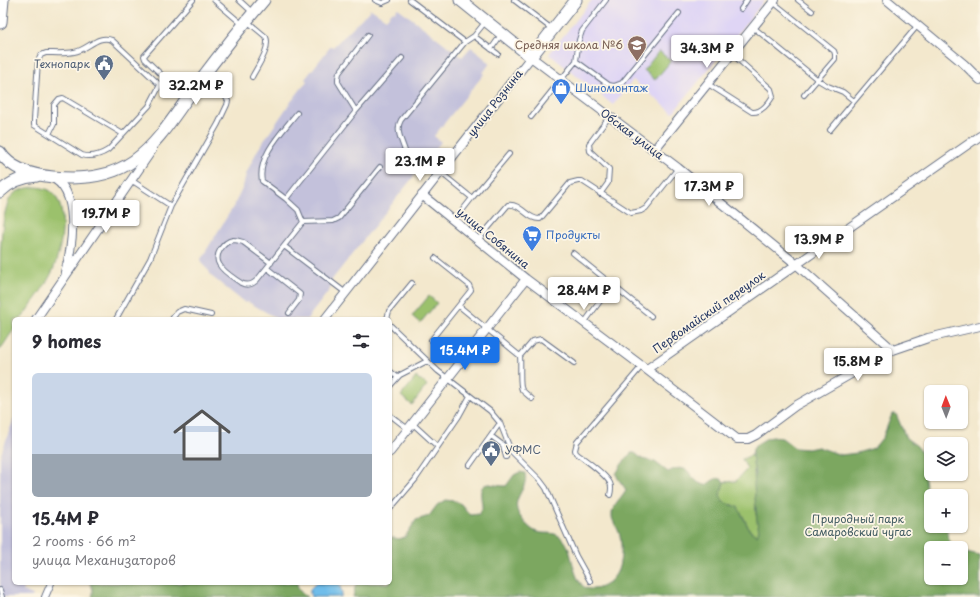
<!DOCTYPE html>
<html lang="en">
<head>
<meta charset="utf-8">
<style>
  :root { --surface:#fff; --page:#f7f7f7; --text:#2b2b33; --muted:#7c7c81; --accent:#1a73e8 }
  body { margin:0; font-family:"Playpen Sans",sans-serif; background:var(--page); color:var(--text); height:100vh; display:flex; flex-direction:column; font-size:15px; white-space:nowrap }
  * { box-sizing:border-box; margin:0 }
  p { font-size:13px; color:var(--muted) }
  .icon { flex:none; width:22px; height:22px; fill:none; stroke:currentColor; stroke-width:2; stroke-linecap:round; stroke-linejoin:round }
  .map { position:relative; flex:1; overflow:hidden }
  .drawer { position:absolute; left:12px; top:317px; width:380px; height:268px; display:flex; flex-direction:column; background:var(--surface); border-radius:6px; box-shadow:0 1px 3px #0004 }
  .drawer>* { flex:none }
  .needle { width:26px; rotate:359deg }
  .fabs { position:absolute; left:924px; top:385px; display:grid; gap:8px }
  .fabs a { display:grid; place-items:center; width:44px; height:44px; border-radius:6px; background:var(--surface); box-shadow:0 1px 3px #0004; font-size:20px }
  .price { position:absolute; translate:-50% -34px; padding:0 9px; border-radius:4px; background:#fff; color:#222; font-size:13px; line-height:26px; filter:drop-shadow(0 1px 2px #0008) }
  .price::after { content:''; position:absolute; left:50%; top:24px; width:12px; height:9px; margin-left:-6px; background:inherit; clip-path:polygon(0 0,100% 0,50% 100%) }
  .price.current { background:var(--accent); color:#fff }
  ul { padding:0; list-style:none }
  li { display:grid; align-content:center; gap:8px; height:212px; padding:0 20px }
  li span { display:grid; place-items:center; height:124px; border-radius:6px; color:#555 }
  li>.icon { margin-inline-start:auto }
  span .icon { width:72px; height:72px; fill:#fffc; stroke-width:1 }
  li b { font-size:17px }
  h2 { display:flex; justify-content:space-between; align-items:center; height:48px; padding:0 20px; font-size:17px }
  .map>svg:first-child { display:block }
</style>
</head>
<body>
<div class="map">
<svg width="980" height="597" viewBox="0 0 980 597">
  <rect width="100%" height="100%" fill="#fcf5e5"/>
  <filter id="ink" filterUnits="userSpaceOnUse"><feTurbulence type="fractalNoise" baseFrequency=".025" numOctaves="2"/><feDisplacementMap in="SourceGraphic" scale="8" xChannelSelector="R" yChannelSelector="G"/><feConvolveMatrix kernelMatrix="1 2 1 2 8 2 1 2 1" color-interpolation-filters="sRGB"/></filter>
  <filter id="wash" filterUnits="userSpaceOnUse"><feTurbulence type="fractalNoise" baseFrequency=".012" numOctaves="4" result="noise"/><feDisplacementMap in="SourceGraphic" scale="16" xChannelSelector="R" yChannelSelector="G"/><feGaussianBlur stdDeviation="0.9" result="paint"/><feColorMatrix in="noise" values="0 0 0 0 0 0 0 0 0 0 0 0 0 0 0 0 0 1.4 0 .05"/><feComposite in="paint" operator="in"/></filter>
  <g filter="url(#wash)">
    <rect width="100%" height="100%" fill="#f3e8cd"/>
    <!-- built -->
    <path fill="#dfd5f5" d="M 592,0 L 765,0 L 673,113 L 633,80 L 613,105 L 549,54 Z"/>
    <!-- industrial -->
    <path fill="#c3c1db" d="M 398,8 L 462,57 L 471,47 L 490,63 L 483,73 L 484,74 L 434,136 L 441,142 L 334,277 L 330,283 L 331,288 L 307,319 L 278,319 L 248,302 L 245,303 L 211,276 L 209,271 L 202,264 L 201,259 L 233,207 L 243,187 L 246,174 L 257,151 L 290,103 L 307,81 L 305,79 L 331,46 L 333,47 L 371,9 L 386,19 L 393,11 L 394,12 Z
      M 14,418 L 14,583 L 26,583 L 23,591 L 33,595 L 32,597 L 0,597 L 0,457 Z"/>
    <!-- green -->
    <path fill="#9bc16c" stroke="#5b7865" d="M 659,51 L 671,61 L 655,80 L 644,70 Z
      M 34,187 C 39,187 44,188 49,190 C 71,204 61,251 53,270 C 45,288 32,303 21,319 L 14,319 L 14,329 L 0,350 C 0,328 0,307 0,285 C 0,262 0,217 10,198 C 16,190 25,188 34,187 Z
      M 429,296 L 437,303 L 420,323 L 412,316 Z
      M 416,377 L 427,385 L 412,405 L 401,396 Z
      M 752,455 C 755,474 755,494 756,514 C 757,521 760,528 758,535 L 750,531 L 742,514 L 734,505 L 723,503 L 720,495 L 724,482 L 736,481 L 747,469 L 742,459 Z"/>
    <!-- forest -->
    <path fill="#7ca760" stroke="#4c6b5f" d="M 892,414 L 896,414 L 906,438 L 917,446 L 922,453 L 923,471 L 931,507 L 931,526 L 947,526 L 949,540 L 957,548 L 931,548 L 931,578 L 961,578 L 961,551 L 980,555 L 980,597 L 353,597 L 355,587 L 357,583 L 390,583 L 390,537 L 399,539 L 405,537 L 416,520 L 429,516 L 437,505 L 445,500 L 454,501 L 461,504 L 470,515 L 479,514 C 480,513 481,510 482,509 C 483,501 475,484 490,484 C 495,485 500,486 506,486 L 514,475 L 520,472 L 525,473 C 529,488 513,496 517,510 C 519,517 530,530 537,532 C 547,535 553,530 563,539 C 575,550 571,592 594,589 C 603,588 611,582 616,574 C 622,565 623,540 618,530 C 616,525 612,521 612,516 C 611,506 623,498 626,490 C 623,484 618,481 616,474 L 621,465 L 631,453 L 635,453 L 642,459 L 655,462 L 668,472 C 676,468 679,467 687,470 C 693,477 696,484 706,485 C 712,481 719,474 724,482 L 720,495 L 723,502 L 738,507 L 750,531 L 757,535 L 759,530 L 757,522 L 754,485 L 755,475 L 752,455 L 753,449 L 757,444 L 767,438 L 773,437 L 782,438 L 795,448 L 808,449 L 818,447 L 841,455 L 857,453 L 874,448 L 883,437 Z
      M 89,583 L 297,583 C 298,590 301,593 307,597 L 92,597 C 94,592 93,587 89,583 Z"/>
    <!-- water -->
    <path fill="#70bdea" stroke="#4676a4" d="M 316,583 L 339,583 L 342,593 L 341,597 L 312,597 L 310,594 L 310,589 Z"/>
  </g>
  <g filter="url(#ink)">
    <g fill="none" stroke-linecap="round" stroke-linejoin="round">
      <defs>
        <path id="service" d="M 214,0 L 243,25
          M 239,0 L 252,12
          M 375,0 L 382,3 L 389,0
          M 410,0 L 465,42
          M 514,0 L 552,29
          M 798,0 L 812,11
          M 773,2 L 834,51 L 835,54 L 835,59 L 804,95
          M 741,9 L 747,0
          M 247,21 L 266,37 C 271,48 257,67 252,77
          M 753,27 L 818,80 L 828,86 L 843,92 L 854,101
          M 474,36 L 498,54
          M 491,49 L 501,35
          M 576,61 L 609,85 L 614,86 L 622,83 L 679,13
          M 708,84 L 752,112 C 761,113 769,103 773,96 L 771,89 L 732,54
          M 160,85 L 112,40 C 97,34 88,50 74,52 C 65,54 55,53 46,53 L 41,55 L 38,61 L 34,120 L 34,125 L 82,155 C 92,158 100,155 108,150 L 149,106 L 160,85 L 166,79
          M 189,95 L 166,79 L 145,59 L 144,56 L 193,0
          M 356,111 L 402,58
          M 531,117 L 576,61 L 579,40 L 582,31 L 606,0
          M 830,130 L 918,25
          M 49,134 L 54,124 L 54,105 L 59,99 L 63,98 L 123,134
          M 405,151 C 402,141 395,130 401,120 L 465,42 L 474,36 L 486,21
          M 440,172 L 472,198 L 454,221
          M 131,180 L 171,206
          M 600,194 L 608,183 L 609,169 L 590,151 L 589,144 L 609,117
          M 472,198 L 509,154
          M 286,199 L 262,181 C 257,156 283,131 297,113
          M 303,222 L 298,210 L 286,199 L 356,111 L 338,82 L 338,78 L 339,73 L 368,35
          M 478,240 L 508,205 C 521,203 528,220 540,219 L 570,183 L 578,181 L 582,181 L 631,213 L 641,211 L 646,208 L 678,168
          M 284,246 L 346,293
          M 573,253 L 651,316
          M 271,263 L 243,242 C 240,241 237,240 233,240 C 223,242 214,255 219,264 C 223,272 234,278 241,283 C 247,286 252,285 257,280 L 303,222 L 333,221 L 339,218 L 380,167
          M 267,268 L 300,294 L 299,300 L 289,313
          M 459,306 L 520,356 L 533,341 L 541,339 L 574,363
          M 116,319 L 150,259 L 171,206 L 218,124 L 227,105 L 228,101 L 225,96 L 201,79
          M 172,319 L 177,312 L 184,309 L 211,315
          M 387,319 L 389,311 L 412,283
          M 584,323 L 612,285
          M 390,325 L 438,371 L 490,411 L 500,423 L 511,451 L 540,480 L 546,488 L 576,556 L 590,581
          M 431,340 L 471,290 L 469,285 L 435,258
          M 520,356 C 521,365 519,385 522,390 C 525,393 529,396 532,399
          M 390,371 L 397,377
          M 390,386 L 400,375 L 427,361
          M 390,415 L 408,429
          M 413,424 L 437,446
          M 491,436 L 503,445 L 506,457
          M 470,465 L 500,423
          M 610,495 C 611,491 612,487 610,483 C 605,473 585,460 576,453 L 575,450 L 577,442 L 642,366
          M 390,509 L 415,480 L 459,416 L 470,396
          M 0,590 L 2,597"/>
        <path id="pedestrian" d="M 45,597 L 51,583"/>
        <path id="minor" d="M 887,0 L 964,64 L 980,80
          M 654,150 L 775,0
          M 50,177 C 81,188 73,248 65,272
          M 422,195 L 526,279 L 642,366 L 737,439 L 748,439 L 756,435 L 795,406 L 893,350 L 928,338 L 980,326
          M 36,319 L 152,150
          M 325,319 L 531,57 L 678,168 L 796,264 L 893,350
          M 647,369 L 980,136
          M 390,452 L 526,279"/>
        <path id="secondary" d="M 460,0 L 531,57 L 576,0
          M 0,152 C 11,170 33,175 53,177 C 136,185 155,143 198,83 C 219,55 241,27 264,0
          M 0,192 C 10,182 23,177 37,176"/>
        <path id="trunk" d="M 0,22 L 2,0"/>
      </defs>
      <!-- service casing -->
      <use href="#service" stroke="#677085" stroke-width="6"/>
      <!-- pedestrian casing -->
      <use href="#pedestrian" stroke="#677085" stroke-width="8"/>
      <!-- minor casing -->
      <use href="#minor" stroke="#677085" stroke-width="10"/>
      <!-- secondary casing -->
      <use href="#secondary" stroke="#677085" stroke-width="13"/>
      <!-- trunk casing -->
      <use href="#trunk" stroke="#677085" stroke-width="15"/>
      <!-- service -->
      <use href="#service" stroke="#fff" stroke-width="4"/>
      <!-- pedestrian -->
      <use href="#pedestrian" stroke="#fff" stroke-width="6"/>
      <!-- minor -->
      <use href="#minor" stroke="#fff" stroke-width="8"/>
      <!-- secondary -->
      <use href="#secondary" stroke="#fff" stroke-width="11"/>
      <!-- trunk -->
      <use href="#trunk" stroke="#fff" stroke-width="13"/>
    </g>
  </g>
  <!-- icons -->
  <defs>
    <symbol id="school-pin" viewBox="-11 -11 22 30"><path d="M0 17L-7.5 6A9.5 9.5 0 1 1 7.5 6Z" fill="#8d6e63" stroke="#fcf5e5"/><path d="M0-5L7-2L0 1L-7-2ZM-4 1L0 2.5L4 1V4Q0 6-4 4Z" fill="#fff"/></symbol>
    <symbol id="civic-pin" viewBox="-11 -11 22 30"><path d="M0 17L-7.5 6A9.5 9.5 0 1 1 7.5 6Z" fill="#5c6f8a" stroke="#fcf5e5"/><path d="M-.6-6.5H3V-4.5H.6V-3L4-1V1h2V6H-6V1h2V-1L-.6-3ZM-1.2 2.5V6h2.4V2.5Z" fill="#fff"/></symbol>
    <symbol id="shop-pin" viewBox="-11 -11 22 30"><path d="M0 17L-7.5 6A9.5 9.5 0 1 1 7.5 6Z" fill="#3f7fe0" stroke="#fcf5e5"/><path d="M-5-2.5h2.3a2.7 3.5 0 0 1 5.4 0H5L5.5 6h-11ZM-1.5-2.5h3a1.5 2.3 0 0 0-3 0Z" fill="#fff"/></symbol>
    <symbol id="supermarket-pin" viewBox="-11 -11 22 30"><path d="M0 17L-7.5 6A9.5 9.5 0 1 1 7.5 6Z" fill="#3f7fe0" stroke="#fcf5e5"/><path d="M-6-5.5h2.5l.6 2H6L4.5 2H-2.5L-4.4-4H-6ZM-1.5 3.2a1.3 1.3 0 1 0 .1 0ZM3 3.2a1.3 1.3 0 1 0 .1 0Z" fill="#fff"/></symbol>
  </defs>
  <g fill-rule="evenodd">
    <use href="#school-pin" x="626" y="34" width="22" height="30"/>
    <use href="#civic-pin" x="93" y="53" width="22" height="30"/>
    <use href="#shop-pin" x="550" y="77" width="22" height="30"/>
    <use href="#supermarket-pin" x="521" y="224" width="22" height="30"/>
    <use href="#civic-pin" x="480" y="439" width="22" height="30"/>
  </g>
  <g text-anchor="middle" stroke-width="3.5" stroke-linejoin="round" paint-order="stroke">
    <!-- education labels -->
    <g font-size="11" fill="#785e54" stroke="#fcf5e5" text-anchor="end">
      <text x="623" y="49">Средняя школа №6</text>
    </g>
    <!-- service labels -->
    <g font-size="11" fill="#4e5e75" stroke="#fcf5e5" text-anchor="end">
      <text x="90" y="68">Технопарк</text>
      <text x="505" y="454" text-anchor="start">УФМС</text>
    </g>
    <!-- shop labels -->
    <g font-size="11" fill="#366cbe" stroke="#fcf5e5" text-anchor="start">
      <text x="575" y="92">Шиномонтаж</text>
      <text x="546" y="239">Продукты</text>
    </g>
    <!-- street labels -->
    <g font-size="11" fill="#1b2f5e" stroke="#fcf5e5">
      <text transform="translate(495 103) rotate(-52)" y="4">улица Рознина</text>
      <text transform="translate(632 134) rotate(37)" y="4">Обская улица</text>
      <text transform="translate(493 238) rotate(39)" y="4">улица Собянина</text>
      <text transform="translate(709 312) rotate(-35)" y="4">Первомайский переулок</text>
    </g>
    <!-- park labels -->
    <g font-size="11" fill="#415b62" stroke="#fcf5e5">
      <text x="858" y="523">Природный парк<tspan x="858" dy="13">Самаровский чугас</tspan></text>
    </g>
  </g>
</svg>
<div class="fabs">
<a><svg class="needle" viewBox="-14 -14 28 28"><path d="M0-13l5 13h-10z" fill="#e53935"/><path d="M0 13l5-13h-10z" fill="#7c7c81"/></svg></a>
<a><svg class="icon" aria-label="layers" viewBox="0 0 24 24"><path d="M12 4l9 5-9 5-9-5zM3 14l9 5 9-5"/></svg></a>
<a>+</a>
<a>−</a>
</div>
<b class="price" style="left:707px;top:69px">34.3M ₽</b>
<b class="price" style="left:196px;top:106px">32.2M ₽</b>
<b class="price" style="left:420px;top:182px">23.1M ₽</b>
<b class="price" style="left:709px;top:207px">17.3M ₽</b>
<b class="price" style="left:106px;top:234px">19.7M ₽</b>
<b class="price" style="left:819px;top:260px">13.9M ₽</b>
<b class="price" style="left:584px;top:311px">28.4M ₽</b>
<b class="price current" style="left:465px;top:371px">15.4M ₽</b>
<b class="price" style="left:858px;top:382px">15.8M ₽</b>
<section class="drawer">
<h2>9 homes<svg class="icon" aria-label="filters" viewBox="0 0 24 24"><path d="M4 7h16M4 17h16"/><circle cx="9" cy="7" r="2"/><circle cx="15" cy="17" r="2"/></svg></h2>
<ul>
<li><span style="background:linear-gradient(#c9d6e8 65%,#9aa5b1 0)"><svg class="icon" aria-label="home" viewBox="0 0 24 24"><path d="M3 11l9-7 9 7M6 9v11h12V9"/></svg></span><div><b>15.4M ₽</b><p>2 rooms · 66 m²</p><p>улица Механизаторов</p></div></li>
</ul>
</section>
</div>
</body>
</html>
